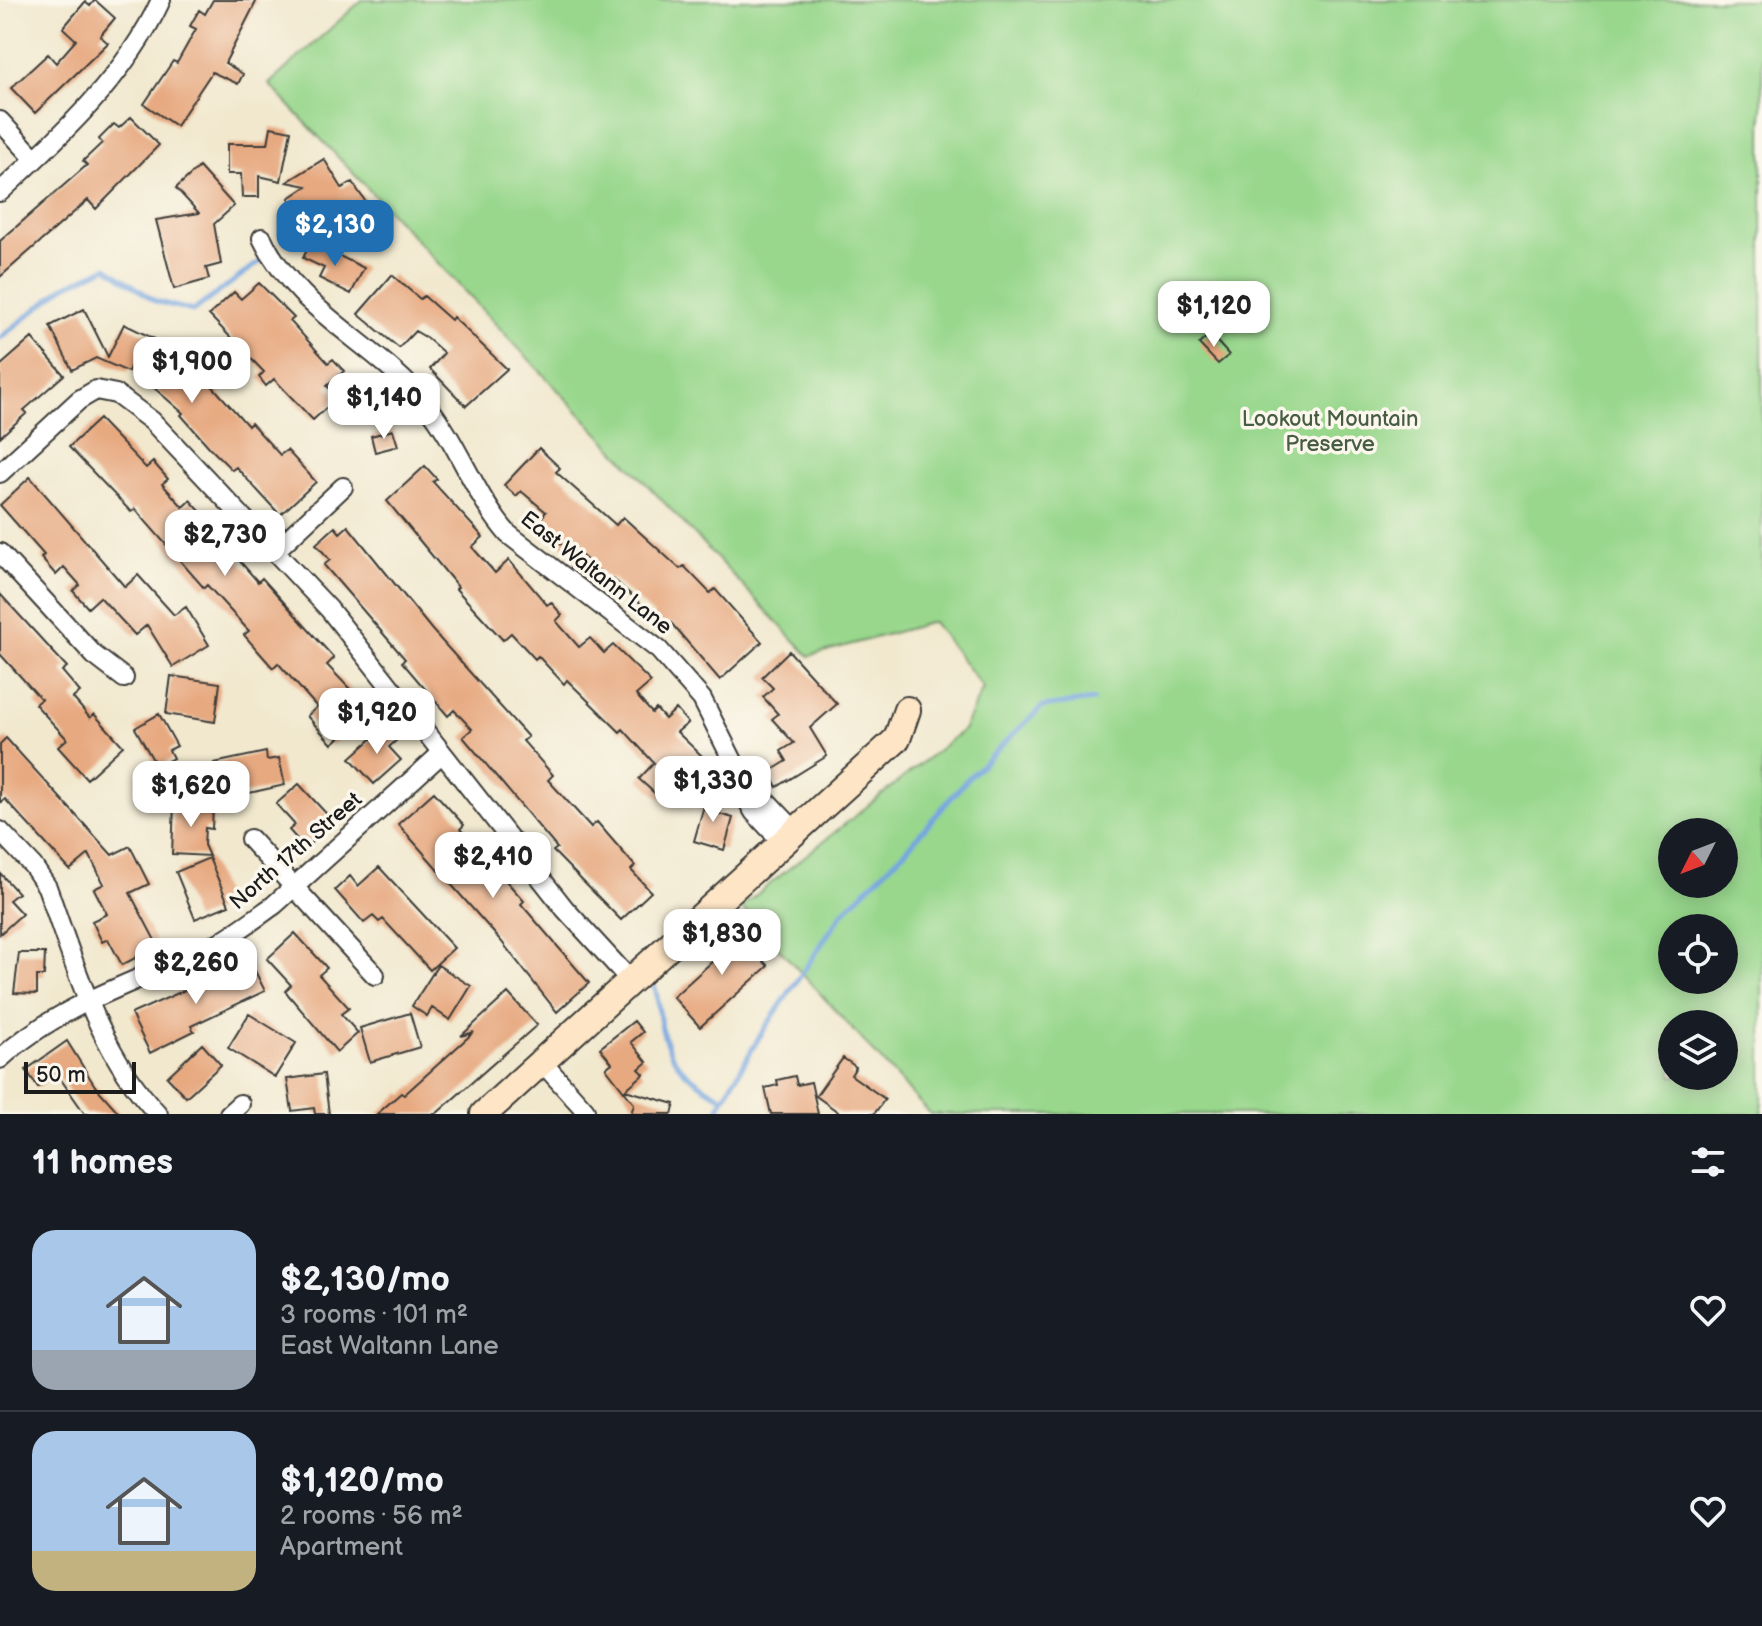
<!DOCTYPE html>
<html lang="en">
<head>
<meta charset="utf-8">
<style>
  :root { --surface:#171b24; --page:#242831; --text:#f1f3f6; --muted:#9ea1a6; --line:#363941; --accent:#1f6fb2 }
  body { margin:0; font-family:"Balsamiq Sans",sans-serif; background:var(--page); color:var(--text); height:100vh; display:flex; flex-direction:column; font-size:30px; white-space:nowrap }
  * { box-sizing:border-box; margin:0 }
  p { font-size:26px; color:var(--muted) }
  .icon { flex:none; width:44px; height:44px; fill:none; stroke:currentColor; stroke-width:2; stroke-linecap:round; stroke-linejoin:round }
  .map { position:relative; height:1114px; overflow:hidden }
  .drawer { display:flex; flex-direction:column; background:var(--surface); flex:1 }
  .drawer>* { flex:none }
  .needle { width:52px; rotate:228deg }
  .tools { position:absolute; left:1658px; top:818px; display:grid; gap:16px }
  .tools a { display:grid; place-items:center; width:80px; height:80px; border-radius:50%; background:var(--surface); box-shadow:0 4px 20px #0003; font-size:40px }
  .scale { position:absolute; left:24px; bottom:20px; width:112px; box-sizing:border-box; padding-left:8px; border:4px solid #1c1c1c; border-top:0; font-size:22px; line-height:28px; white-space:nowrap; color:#1c1c1c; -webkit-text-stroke:6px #fbf7ec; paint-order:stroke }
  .price { position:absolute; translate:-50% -68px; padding:0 18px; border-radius:16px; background:#fff; color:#222; font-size:26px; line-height:52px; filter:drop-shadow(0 2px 4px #0008) }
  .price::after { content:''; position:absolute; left:50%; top:48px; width:24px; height:18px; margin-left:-12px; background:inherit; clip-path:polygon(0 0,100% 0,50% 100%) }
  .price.current { background:var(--accent); color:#fff }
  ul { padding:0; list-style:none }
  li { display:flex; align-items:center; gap:24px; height:200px; padding:0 32px }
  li+li { border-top:2px solid var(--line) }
  li span { display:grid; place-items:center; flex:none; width:224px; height:160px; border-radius:24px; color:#555 }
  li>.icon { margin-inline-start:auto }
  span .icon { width:96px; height:96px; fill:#fffc; stroke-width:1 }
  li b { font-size:34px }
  h2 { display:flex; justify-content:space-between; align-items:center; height:96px; padding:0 32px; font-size:34px }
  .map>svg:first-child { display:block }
</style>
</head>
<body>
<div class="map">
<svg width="1762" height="1114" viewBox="0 0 1762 1114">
  <rect width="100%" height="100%" fill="#fbf7ec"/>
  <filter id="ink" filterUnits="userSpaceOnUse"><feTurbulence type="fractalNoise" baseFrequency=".0125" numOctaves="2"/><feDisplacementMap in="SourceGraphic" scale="16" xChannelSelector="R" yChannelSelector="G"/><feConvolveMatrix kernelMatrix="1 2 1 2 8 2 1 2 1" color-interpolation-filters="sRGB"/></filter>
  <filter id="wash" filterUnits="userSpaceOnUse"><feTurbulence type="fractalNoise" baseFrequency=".006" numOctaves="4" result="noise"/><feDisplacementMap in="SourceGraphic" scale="32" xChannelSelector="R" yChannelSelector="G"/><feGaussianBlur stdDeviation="1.8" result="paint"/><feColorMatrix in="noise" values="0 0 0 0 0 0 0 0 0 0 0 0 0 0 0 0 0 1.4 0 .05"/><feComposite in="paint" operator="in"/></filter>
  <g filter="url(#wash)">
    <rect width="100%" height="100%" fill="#f1e8ce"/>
    <!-- green -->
    <path fill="#98d78c" stroke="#5a7a54" stroke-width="2" fill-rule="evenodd" d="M 362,0 L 1762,0 L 1762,1114 L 930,1114 L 741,907 L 963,730 L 983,688 L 933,622 L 809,656 L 269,84 ZM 1672,832 L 1724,832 L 1724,884 L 1672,884 ZM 1672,928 L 1724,928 L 1724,980 L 1672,980 ZM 1672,1024 L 1724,1024 L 1724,1076 L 1672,1076 Z"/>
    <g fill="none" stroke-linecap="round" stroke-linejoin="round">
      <!-- stream -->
      <path stroke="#75a5df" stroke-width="5" d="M 0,338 L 64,287 L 107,267 L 155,301 L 193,311 L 269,255
        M 648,977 C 658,989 657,997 659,1012 C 665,1059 682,1075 722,1097
        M 715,1114 L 758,1039 L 843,912 L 905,851 L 969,777 L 1042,707 L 1093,700"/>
    </g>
    <g id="blocks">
      <!-- building -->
      <path fill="#e7a980" d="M 95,0 L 115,18 L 100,36 L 108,43 L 35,113 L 11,88 L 48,54 L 56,63 L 76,40 L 63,28 L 85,2 L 90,6 Z
        M 213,0 L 257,0 L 225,63 L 243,74 L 238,84 L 212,72 L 176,126 L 144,104 L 173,61 L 177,63 L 196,29 L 190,26 L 199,10 L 205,14 Z
        M 131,117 L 159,145 L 96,209 L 88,200 L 0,277 L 0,241 L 87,165 L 83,161 L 102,143 L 99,139 L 114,124 L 119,128 Z
        M 271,127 L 291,131 L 281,181 L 259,176 L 259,197 L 242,197 L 241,174 L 227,174 L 227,144 L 268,144 Z
        M 324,159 L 342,188 L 352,182 L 370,208 L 341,227 L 333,215 L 319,223 L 307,205 L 297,211 L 289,198 L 307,186 L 287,182 Z
        M 199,167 L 234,206 L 214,224 L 221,264 L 206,268 L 209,279 L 174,289 L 156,220 L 199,213 L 176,188 Z
        M 311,242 L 364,268 L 351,294 L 319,278 L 324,268 L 303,258 Z
        M 392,275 L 420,299 L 424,296 L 451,320 L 453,317 L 507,369 L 466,406 L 430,369 L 444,353 L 427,338 L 415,331 L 399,348 L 358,314 Z
        M 259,283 L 294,318 L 290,321 L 328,363 L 333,359 L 344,371 L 327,386 L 338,397 L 313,420 L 274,379 L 266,386 L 259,377 L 264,372 L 209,315 L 234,292 L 241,299 Z
        M 84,309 L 108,357 L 124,324 L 175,349 L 178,345 L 211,374 L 206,379 L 248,426 L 251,423 L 280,455 L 287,450 L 316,482 L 280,515 L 236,467 L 232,470 L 210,448 L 181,415 L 183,413 L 130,367 L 128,372 L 96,358 L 72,370 L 50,326 Z
        M 1210,334 L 1229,355 L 1218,364 L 1199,344 Z
        M 32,338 L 64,375 L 24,410 L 27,413 L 0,437 L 0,366 Z
        M 99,419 L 146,468 L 153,462 L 168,479 L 162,484 L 183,507 L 190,500 L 240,555 L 237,558 L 258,582 L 262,578 L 334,658 L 327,665 L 370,710 L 332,744 L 307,716 L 317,707 L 278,663 L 273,668 L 244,635 L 249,631 L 207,585 L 204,588 L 135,509 L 131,512 L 69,447 Z
        M 393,430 L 398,446 L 375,452 L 371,436 Z
        M 539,448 L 560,468 L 556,472 L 616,525 L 623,517 L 680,569 L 684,566 L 710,593 L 715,589 L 762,642 L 720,680 L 671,623 L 664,629 L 652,617 L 654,615 L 612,578 L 610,580 L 582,556 L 579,559 L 537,523 L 546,512 L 521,491 L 516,496 L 504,485 Z
        M 425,466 L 437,479 L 433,482 L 483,537 L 472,547 L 495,573 L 509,560 L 547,605 L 551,602 L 562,615 L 556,621 L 579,647 L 590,638 L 604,653 L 613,645 L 651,682 L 636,695 L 652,713 L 656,709 L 665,719 L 676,709 L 688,723 L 677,732 L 702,756 L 661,799 L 639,779 L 654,763 L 623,729 L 620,732 L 567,680 L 564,684 L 538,656 L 535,659 L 511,633 L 503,640 L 456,589 L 458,587 L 387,501 Z
        M 30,477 L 125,587 L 138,575 L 174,615 L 186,607 L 209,645 L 173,667 L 147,625 L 135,635 L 100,597 L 88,608 L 73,591 L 80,585 L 64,567 L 56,575 L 41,558 L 44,555 L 0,505 Z
        M 348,526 L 432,630 L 528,737 L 523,741 L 553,775 L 548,780 L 591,827 L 597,822 L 635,866 L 631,870 L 651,892 L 621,920 L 553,851 L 557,848 L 463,737 L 472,729 L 454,710 L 448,716 L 402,662 L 405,659 L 324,565 L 330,560 L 316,544 L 335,527 L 340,533 Z
        M 0,594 L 67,667 L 62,671 L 80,692 L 73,698 L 90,718 L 94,714 L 123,746 L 87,779 L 58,747 L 67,739 L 35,704 L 41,699 L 0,654 Z
        M 789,651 L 837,704 L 810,728 L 827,756 L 777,787 L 769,772 L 787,761 L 781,751 L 794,743 L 772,719 L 778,714 L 763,697 L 773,688 L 762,677 Z
        M 171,676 L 220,683 L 215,722 L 166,714 Z
        M 159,714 L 177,746 L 169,750 L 173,758 L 157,767 L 135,728 Z
        M 386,726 L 398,739 L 389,747 L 401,760 L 374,784 L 350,758 Z
        M 6,738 L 112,855 L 130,846 L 149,884 L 130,893 L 158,946 L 122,965 L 108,939 L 102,942 L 92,921 L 107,914 L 94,889 L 104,884 L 89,854 L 70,870 L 5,799 L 0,803 L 0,744 Z
        M 266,752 L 267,760 L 279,758 L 285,785 L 222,799 L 214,763 Z
        M 299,784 L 334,822 L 305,848 L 289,830 L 295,825 L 276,804 Z
        M 434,792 L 464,825 L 460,829 L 524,901 L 521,904 L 589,983 L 557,1012 L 501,941 L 398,824 Z
        M 708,792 L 721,796 L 716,813 L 733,818 L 724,850 L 694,841 Z
        M 174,804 L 213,805 L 212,829 L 205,828 L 204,845 L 209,856 L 172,854 Z
        M 209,858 L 229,905 L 195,919 L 176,872 Z
        M 379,867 L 454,948 L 430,970 L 383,919 L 379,922 L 373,916 L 364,923 L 335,890 L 350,876 L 358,886 Z
        M 0,873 L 18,893 L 9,900 L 22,914 L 0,934 Z
        M 745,923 L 759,939 L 750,947 L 768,966 L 700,1027 L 673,997 L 714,960 L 710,956 Z
        M 295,933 L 327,968 L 319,975 L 349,1008 L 341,1014 L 358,1033 L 337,1052 L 285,991 L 291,985 L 267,959 Z
        M 19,953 L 45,953 L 44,976 L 37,976 L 37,994 L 14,993 Z
        M 250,961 L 265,991 L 191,1026 L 194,1031 L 150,1053 L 131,1014 Z
        M 438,965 L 471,986 L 450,1020 L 432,1008 L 427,1016 L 412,1006 Z
        M 508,993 L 537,1025 L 436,1114 L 377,1114 L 401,1093 L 404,1095 L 474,1032 L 461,1036 Z
        M 410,1013 L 420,1047 L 370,1062 L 360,1028 Z
        M 249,1014 L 296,1043 L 275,1077 L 228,1048 Z
        M 634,1021 L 643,1032 L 631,1042 L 647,1062 L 639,1069 L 644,1074 L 625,1090 L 675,1104 L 672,1114 L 631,1114 L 634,1104 L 606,1068 L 612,1063 L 600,1048 Z
        M 67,1041 L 95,1086 L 120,1114 L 85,1114 L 57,1074 L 38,1087 L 26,1070 Z
        M 202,1044 L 221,1065 L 186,1097 L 167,1077 Z
        M 843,1058 L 856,1067 L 851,1075 L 885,1099 L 874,1114 L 841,1114 L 816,1096 Z
        M 324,1074 L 329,1114 L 315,1114 L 314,1108 L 292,1111 L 287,1079 Z
        M 795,1076 L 797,1085 L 811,1082 L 818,1114 L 771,1114 L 765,1088 L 778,1085 L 777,1080 Z"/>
    </g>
  </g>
  <g filter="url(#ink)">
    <use href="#blocks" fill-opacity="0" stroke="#3c3b37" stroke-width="2"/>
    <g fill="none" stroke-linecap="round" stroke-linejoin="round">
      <defs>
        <path id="street" d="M 0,121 L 35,159
          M 0,192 C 61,136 126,76 161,0
          M 262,238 C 296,311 377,344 426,404 C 459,444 474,495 508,534 L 659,650 L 702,699 L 738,771 L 743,793 L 754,812 L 782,842
          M 0,473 L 79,400 L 96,390 L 116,394 L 152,421 L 329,609 L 565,909 L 631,981
          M 275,551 L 343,487
          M 0,553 L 94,655 L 124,678
          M 738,771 L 795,831
          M 0,831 L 33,866 L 47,887 C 76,967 98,1051 158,1114
          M 250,839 L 375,975
          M 0,1059 C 58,1005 136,982 207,949 C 231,937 253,920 274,905 L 442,753
          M 542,1062 L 585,1110
          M 229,1114 L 240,1104"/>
        <path id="secondary" d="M 484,1114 L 897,739 L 907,710"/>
      </defs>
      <!-- street casing -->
      <use href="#street" stroke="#3c3b37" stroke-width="22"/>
      <!-- secondary casing -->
      <use href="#secondary" stroke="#3c3b37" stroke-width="30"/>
      <!-- street -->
      <use href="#street" stroke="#fff" stroke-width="18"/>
      <!-- secondary -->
      <use href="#secondary" stroke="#fde5c5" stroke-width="26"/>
    </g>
  </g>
  <g text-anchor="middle" stroke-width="7" stroke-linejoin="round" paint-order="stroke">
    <!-- park labels -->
    <g font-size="22" fill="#475d43" stroke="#fbf7ec">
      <text x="1330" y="426">Lookout Mountain<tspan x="1330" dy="25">Preserve</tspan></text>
    </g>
    <!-- street labels -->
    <g font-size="22" fill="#1c1c1c" stroke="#fbf7ec">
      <text transform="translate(597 572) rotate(38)" y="8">East Waltann Lane</text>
      <text transform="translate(295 850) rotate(-41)" y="8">North 17th Street</text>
    </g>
  </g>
</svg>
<div class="tools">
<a><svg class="needle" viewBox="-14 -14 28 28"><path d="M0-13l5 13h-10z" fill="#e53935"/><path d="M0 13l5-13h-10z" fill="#9ea1a6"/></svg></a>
<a><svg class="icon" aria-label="locate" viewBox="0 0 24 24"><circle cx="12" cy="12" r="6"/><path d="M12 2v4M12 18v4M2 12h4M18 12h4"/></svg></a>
<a><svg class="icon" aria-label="layers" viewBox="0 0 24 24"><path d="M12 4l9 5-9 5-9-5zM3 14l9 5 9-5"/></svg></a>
</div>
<div class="scale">50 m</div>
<b class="price current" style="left:335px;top:268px">$2,130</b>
<b class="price" style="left:1214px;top:349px">$1,120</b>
<b class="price" style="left:192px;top:405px">$1,900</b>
<b class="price" style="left:384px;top:441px">$1,140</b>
<b class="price" style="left:225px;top:578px">$2,730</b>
<b class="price" style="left:377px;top:756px">$1,920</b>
<b class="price" style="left:713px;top:824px">$1,330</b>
<b class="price" style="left:191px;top:829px">$1,620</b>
<b class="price" style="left:493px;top:900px">$2,410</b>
<b class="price" style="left:722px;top:977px">$1,830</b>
<b class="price" style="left:196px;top:1006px">$2,260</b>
</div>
<section class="drawer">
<h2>11 homes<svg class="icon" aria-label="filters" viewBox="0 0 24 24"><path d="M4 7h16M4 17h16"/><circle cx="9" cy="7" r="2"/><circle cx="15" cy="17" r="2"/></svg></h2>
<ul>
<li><span style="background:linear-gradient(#a9c7e8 75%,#9aa5b1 0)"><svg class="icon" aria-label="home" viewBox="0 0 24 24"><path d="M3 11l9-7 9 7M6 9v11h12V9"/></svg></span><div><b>$2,130/mo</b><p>3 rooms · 101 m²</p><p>East Waltann Lane</p></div><svg class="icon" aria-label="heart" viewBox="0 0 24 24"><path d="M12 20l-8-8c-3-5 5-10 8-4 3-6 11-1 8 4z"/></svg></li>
<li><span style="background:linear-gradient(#a9c7e8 75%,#c2b280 0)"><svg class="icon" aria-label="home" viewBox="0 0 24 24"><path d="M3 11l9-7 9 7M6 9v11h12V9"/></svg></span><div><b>$1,120/mo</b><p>2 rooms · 56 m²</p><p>Apartment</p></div><svg class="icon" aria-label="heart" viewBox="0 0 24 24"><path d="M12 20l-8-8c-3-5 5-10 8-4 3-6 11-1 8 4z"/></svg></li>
</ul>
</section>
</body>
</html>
